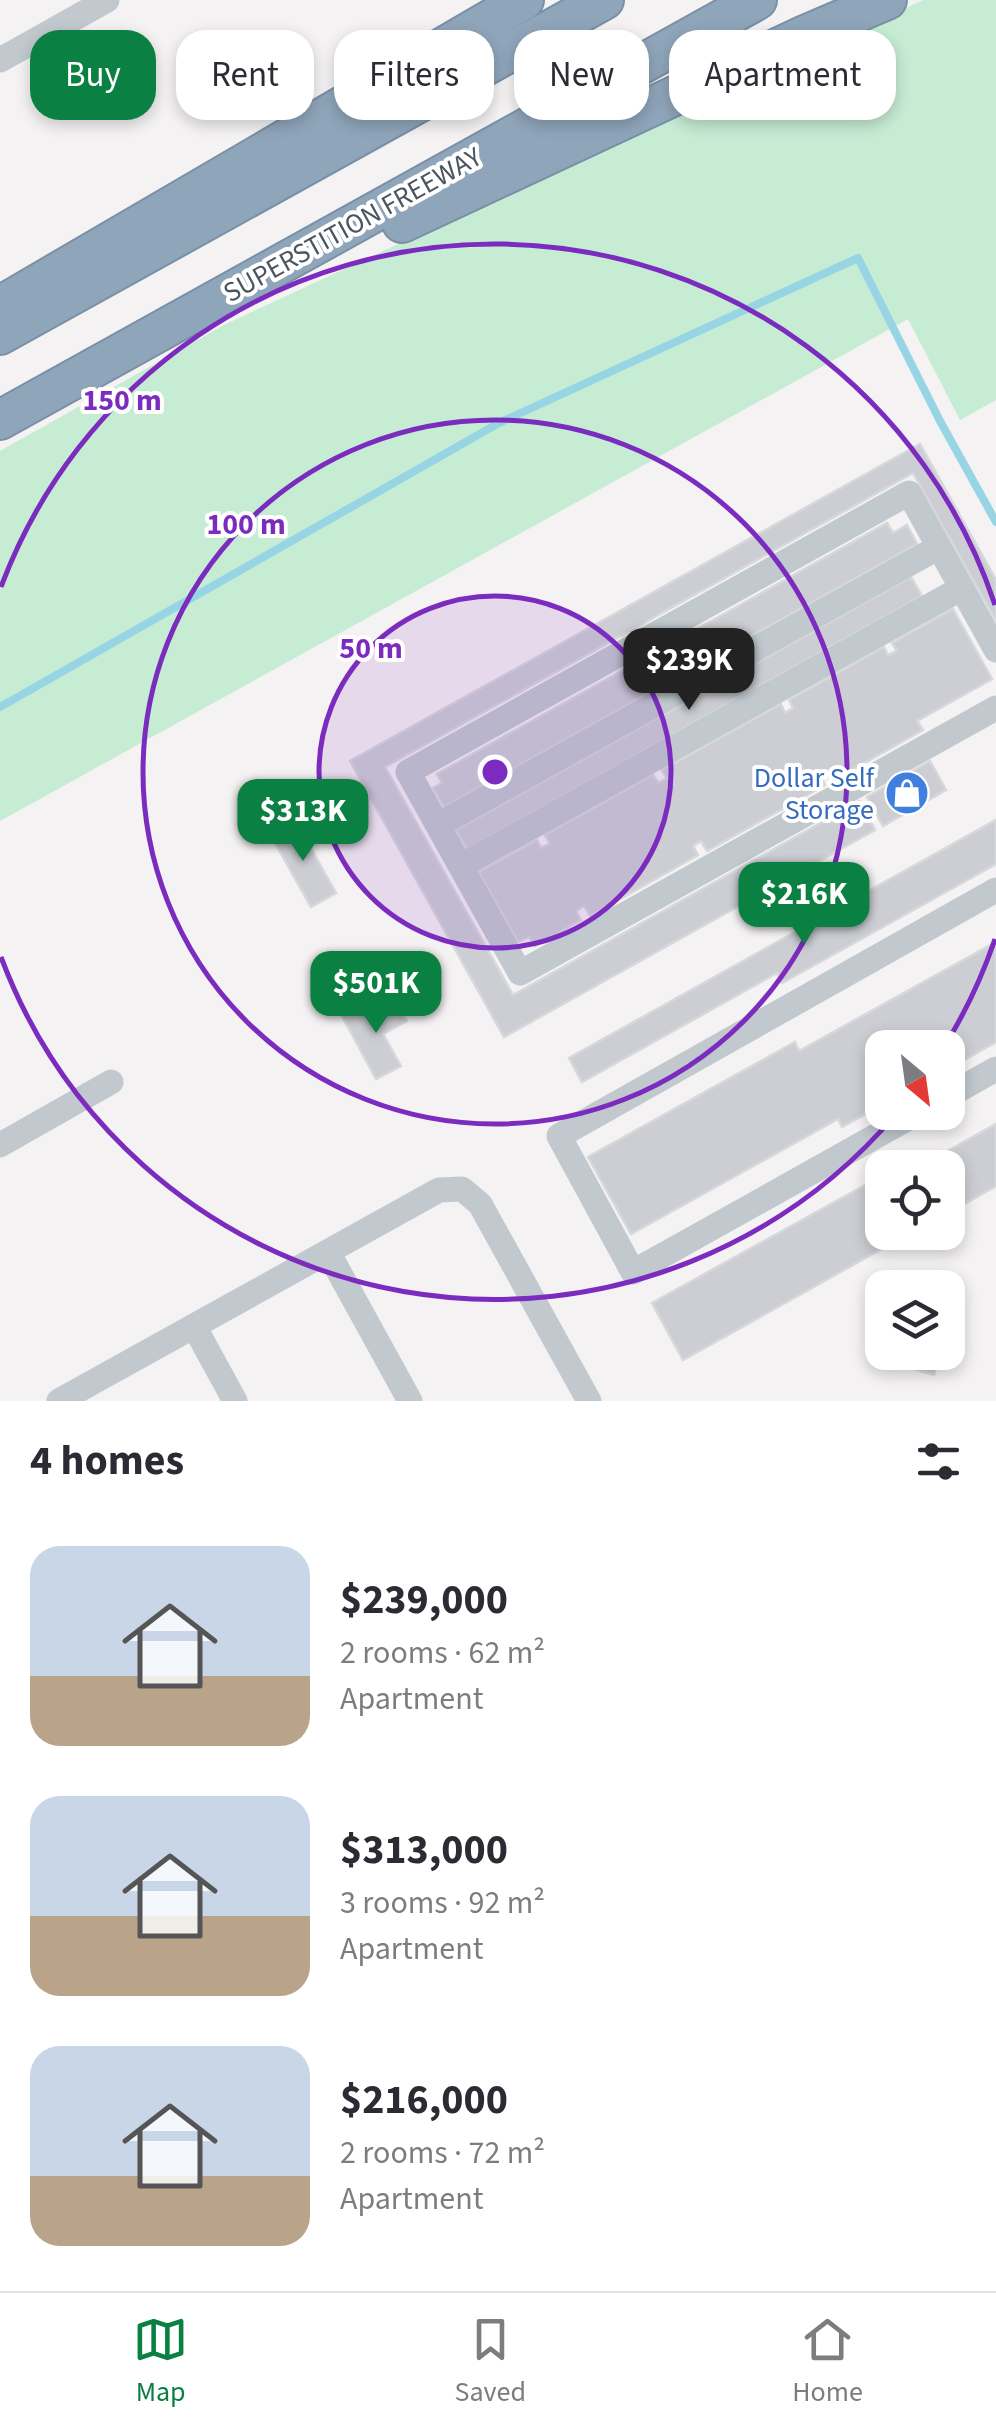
<!DOCTYPE html>
<html lang="en">
<head>
<meta charset="utf-8">
<style>
  :root { --surface:#fff; --page:#f7f7f7; --text:#2b2b33; --muted:#7c7c81; --line:#e1e1e2; --accent:#0b8043 }
  body { margin:0; font-family:"Source Sans 3",sans-serif; background:var(--page); color:var(--text); height:100vh; display:flex; flex-direction:column; font-size:38px; white-space:nowrap }
  * { box-sizing:border-box; margin:0 }
  p { font-size:32px; color:var(--muted) }
  .icon { flex:none; width:55px; height:55px; fill:none; stroke:currentColor; stroke-width:2; stroke-linecap:round; stroke-linejoin:round }
  .map { position:relative; height:1401px; overflow:hidden }
  .panel { display:flex; flex-direction:column; background:var(--surface); flex:1 }
  .panel>* { flex:none }
  .banner { position:absolute; left:30px; top:30px; width:938px; height:90px; display:flex; gap:20px }
  .needle { width:65px; rotate:151deg }
  .fabs { position:absolute; left:865px; top:1030px; display:grid; gap:20px }
  .fabs a { display:grid; place-items:center; width:100px; height:100px; border-radius:20px; background:var(--surface); box-shadow:0 5px 15px #0003; font-size:50px }
  .price { position:absolute; translate:-50% -85px; padding:0 22px; border-radius:20px; background:var(--accent); color:#fff; font-size:32px; line-height:65px; filter:drop-shadow(0 2px 5px #0008) }
  .price::after { content:''; position:absolute; left:50%; top:60px; width:30px; height:22px; margin-left:-15px; background:inherit; clip-path:polygon(0 0,100% 0,50% 100%) }
  .price.current { background:#222; color:#fff }
  ul { padding:0; list-style:none }
  li { display:flex; align-items:center; gap:30px; height:250px; padding:0 30px }
  li span { display:grid; place-items:center; flex:none; width:280px; height:200px; border-radius:30px; color:#555 }
  li>.icon { margin-inline-start:auto }
  span .icon { width:120px; height:120px; fill:#fffc; stroke-width:1 }
  li b { font-size:42px }
  h2 { display:flex; justify-content:space-between; align-items:center; height:120px; padding:0 30px; font-size:42px }
  .tag { padding:0 35px; border-radius:30px; background:var(--surface); box-shadow:0 5px 15px #0003; font-size:35px; line-height:90px }
  .tag.current { background:var(--accent); color:#fff }
  .dock { display:flex; justify-content:space-around; align-items:center; height:140px; border-top:2px solid var(--line); background:var(--surface); font-size:28px; color:var(--muted) }
  .dock a { display:grid; justify-items:center; gap:5px }
  .dock .current { color:var(--accent) }
  .map>svg:first-child { display:block }
</style>
</head>
<body>
<div class="map">
<svg width="996" height="1401" viewBox="0 0 996 1401">
  <rect width="100%" height="100%" fill="#f4f2f2"/>
  <!-- green -->
  <path fill="#c6ecd4" d="M 923,0 L 996,0 L 996,400 L 960,420 L 908,319 L 0,821 L 0,451 L 224,325 Z"/>
  <g fill="none" stroke-linecap="round" stroke-linejoin="round">
    <!-- stream -->
    <path stroke="#98d5e4" stroke-width="8" d="M 0,707 L 499,423 L 858,258 L 940,421 L 996,522"/>
  </g>
  <!-- building -->
  <path fill="#ccced3" stroke="#d6d8dc" stroke-width="2.5" d="M 920,444 L 996,580 L 996,621 L 913,473 L 385,767 L 513,995 L 860,801 L 875,830 L 504,1037 L 350,761 Z
    M 887,523 L 893,533 L 907,525 L 917,544 L 444,807 L 433,788 L 442,783 L 437,774 Z
    M 911,577 L 922,596 L 467,849 L 456,830 Z
    M 953,609 L 992,679 L 917,721 L 923,730 L 834,780 L 828,770 L 820,775 L 825,785 L 707,851 L 701,841 L 693,846 L 698,855 L 590,916 L 584,906 L 576,911 L 581,920 L 535,946 L 529,937 L 518,942 L 479,872 L 537,840 L 541,848 L 550,844 L 545,835 L 653,775 L 658,783 L 667,779 L 662,770 L 781,704 L 785,713 L 793,708 L 789,700 L 884,647 L 888,655 L 897,651 L 892,643 Z
    M 930,761 L 946,790 L 883,826 L 867,797 Z
    M 295,820 L 336,893 L 311,907 L 270,834 Z
    M 996,820 L 996,864 L 782,983 L 777,973 L 582,1082 L 569,1058 Z
    M 996,942 L 996,1042 L 948,1069 L 948,1048 L 882,1048 L 882,1105 L 842,1127 L 838,1119 L 631,1234 L 588,1157 L 795,1042 L 799,1051 Z
    M 396,1001 L 407,1021 L 383,1034 L 401,1066 L 376,1079 L 342,1016 L 366,1003 L 372,1014 Z
    M 996,1124 L 996,1186 L 948,1213 L 948,1168 L 917,1168 Z
    M 876,1179 L 882,1187 L 882,1232 L 912,1232 L 683,1360 L 652,1303 Z
    M 915,1352 L 941,1352 L 934,1375 L 910,1368 Z"/>
  <g fill="none" stroke-linecap="round" stroke-linejoin="round">
    <defs>
      <path id="highway" d="M 402,223 L 805,35 L 887,0
        M 0,306 L 524,0
        M 0,335 L 604,0
        M 0,420 L 757,0"/>
    </defs>
    <!-- highway casing -->
    <use href="#highway" stroke="#7a90a6" stroke-width="42"/>
    <!-- minor -->
    <path stroke="#c1c9ce" stroke-width="25" d="M 0,60 L 107,0
      M 996,650 L 909,493 L 408,772 L 520,973 L 996,708
      M 438,825 L 939,547
      M 461,866 L 962,588
      M 948,1096 L 996,1069
      M 919,1112 L 633,1272 L 559,1136 L 996,890
      M 0,1145 L 111,1082
      M 328,1252 L 410,1401
      M 194,1326 L 235,1401
      M 59,1401 L 439,1190 L 462,1189 L 480,1204 L 589,1401"/>
    <!-- highway -->
    <use href="#highway" stroke="#8fa5ba" stroke-width="38"/>
  </g>
  <!-- distance rings -->
  <circle cx="495" cy="772" r="176" fill="#7b2cbf" fill-opacity=".12"/>
  <g fill="none" stroke="#7b2cbf" stroke-width="5">
    <circle cx="495" cy="772" r="176"/>
    <circle cx="495" cy="772" r="352"/>
    <path d="M995 939A527 527 0 0 1 944 1047M896 1114A527 527 0 0 1 1 957M1 587A527 527 0 0 1 995 605"/>
  </g>
  <!-- icons -->
  <defs>
    <symbol id="shop-disc" viewBox="-11 -11 22 22"><circle r="9.5" fill="#3f7fe0" stroke="#fff"/><path d="M-5-2.5h2.3a2.7 3.5 0 0 1 5.4 0H5L5.5 6h-11ZM-1.5-2.5h3a1.5 2.3 0 0 0-3 0Z" fill="#fff"/></symbol>
  </defs>
  <g fill-rule="evenodd">
    <use href="#shop-disc" x="882" y="768" width="50" height="50"/>
  </g>
  <g text-anchor="middle" stroke-width="8" stroke-linejoin="round" paint-order="stroke">
    <!-- street labels -->
    <g font-size="28" fill="#4b555d" stroke="#fff">
      <text transform="translate(352 224) rotate(-29)" y="10">SUPERSTITION FREEWAY</text>
    </g>
    <!-- shop labels -->
    <g font-size="28" fill="#366cbe" stroke="#fff" text-anchor="end">
      <text x="874" y="787">Dollar Self<tspan x="874" dy="32">Storage</tspan></text>
    </g>
  </g>
  <circle cx="495" cy="772" r="15" fill="#7b2cbf" stroke="#fff" stroke-width="5"/>
  <g font-size="30" text-anchor="middle" font-weight="bold" fill="#7b2cbf" stroke="#fff" stroke-width="8" stroke-linejoin="round" paint-order="stroke">
    <text x="122" y="410">150 m</text>
    <text x="246" y="534">100 m</text>
    <text x="371" y="658">50 m</text>
  </g>
</svg>
<div class="fabs">
<a><svg class="needle" viewBox="-14 -14 28 28"><path d="M0-13l5 13h-10z" fill="#e53935"/><path d="M0 13l5-13h-10z" fill="#7c7c81"/></svg></a>
<a><svg class="icon" aria-label="locate" viewBox="0 0 24 24"><circle cx="12" cy="12" r="6"/><path d="M12 2v4M12 18v4M2 12h4M18 12h4"/></svg></a>
<a><svg class="icon" aria-label="layers" viewBox="0 0 24 24"><path d="M12 4l9 5-9 5-9-5zM3 14l9 5 9-5"/></svg></a>
</div>
<b class="price current" style="left:689px;top:713px">$239K</b>
<b class="price" style="left:303px;top:864px">$313K</b>
<b class="price" style="left:804px;top:947px">$216K</b>
<b class="price" style="left:376px;top:1036px">$501K</b>
<div class="banner">
<a class="tag current">Buy</a>
<a class="tag">Rent</a>
<a class="tag">Filters</a>
<a class="tag">New</a>
<a class="tag">Apartment</a>
</div>
</div>
<section class="panel">
<h2>4 homes<svg class="icon" aria-label="filters" viewBox="0 0 24 24"><path d="M4 7h16M4 17h16"/><circle cx="9" cy="7" r="2"/><circle cx="15" cy="17" r="2"/></svg></h2>
<ul>
<li><span style="background:linear-gradient(#c9d6e8 65%,#b9a48a 0)"><svg class="icon" aria-label="home" viewBox="0 0 24 24"><path d="M3 11l9-7 9 7M6 9v11h12V9"/></svg></span><div><b>$239,000</b><p>2 rooms · 62 m²</p><p>Apartment</p></div></li>
<li><span style="background:linear-gradient(#c9d6e8 60%,#b9a48a 0)"><svg class="icon" aria-label="home" viewBox="0 0 24 24"><path d="M3 11l9-7 9 7M6 9v11h12V9"/></svg></span><div><b>$313,000</b><p>3 rooms · 92 m²</p><p>Apartment</p></div></li>
<li><span style="background:linear-gradient(#c9d6e8 65%,#b9a48a 0)"><svg class="icon" aria-label="home" viewBox="0 0 24 24"><path d="M3 11l9-7 9 7M6 9v11h12V9"/></svg></span><div><b>$216,000</b><p>2 rooms · 72 m²</p><p>Apartment</p></div></li>
</ul>
</section>
<nav class="dock">
<a class="current"><svg class="icon" aria-label="map" viewBox="0 0 24 24"><path d="M3 6l6-2 6 2 6-2v14l-6 2-6-2-6 2zM9 4v14M15 6v14"/></svg>Map</a>
<a><svg class="icon" aria-label="saved" viewBox="0 0 24 24"><path d="M7 4h10v16l-5-4-5 4z"/></svg>Saved</a>
<a><svg class="icon" aria-label="home" viewBox="0 0 24 24"><path d="M3 11l9-7 9 7M6 9v11h12V9"/></svg>Home</a>
</nav>
</body>
</html>
